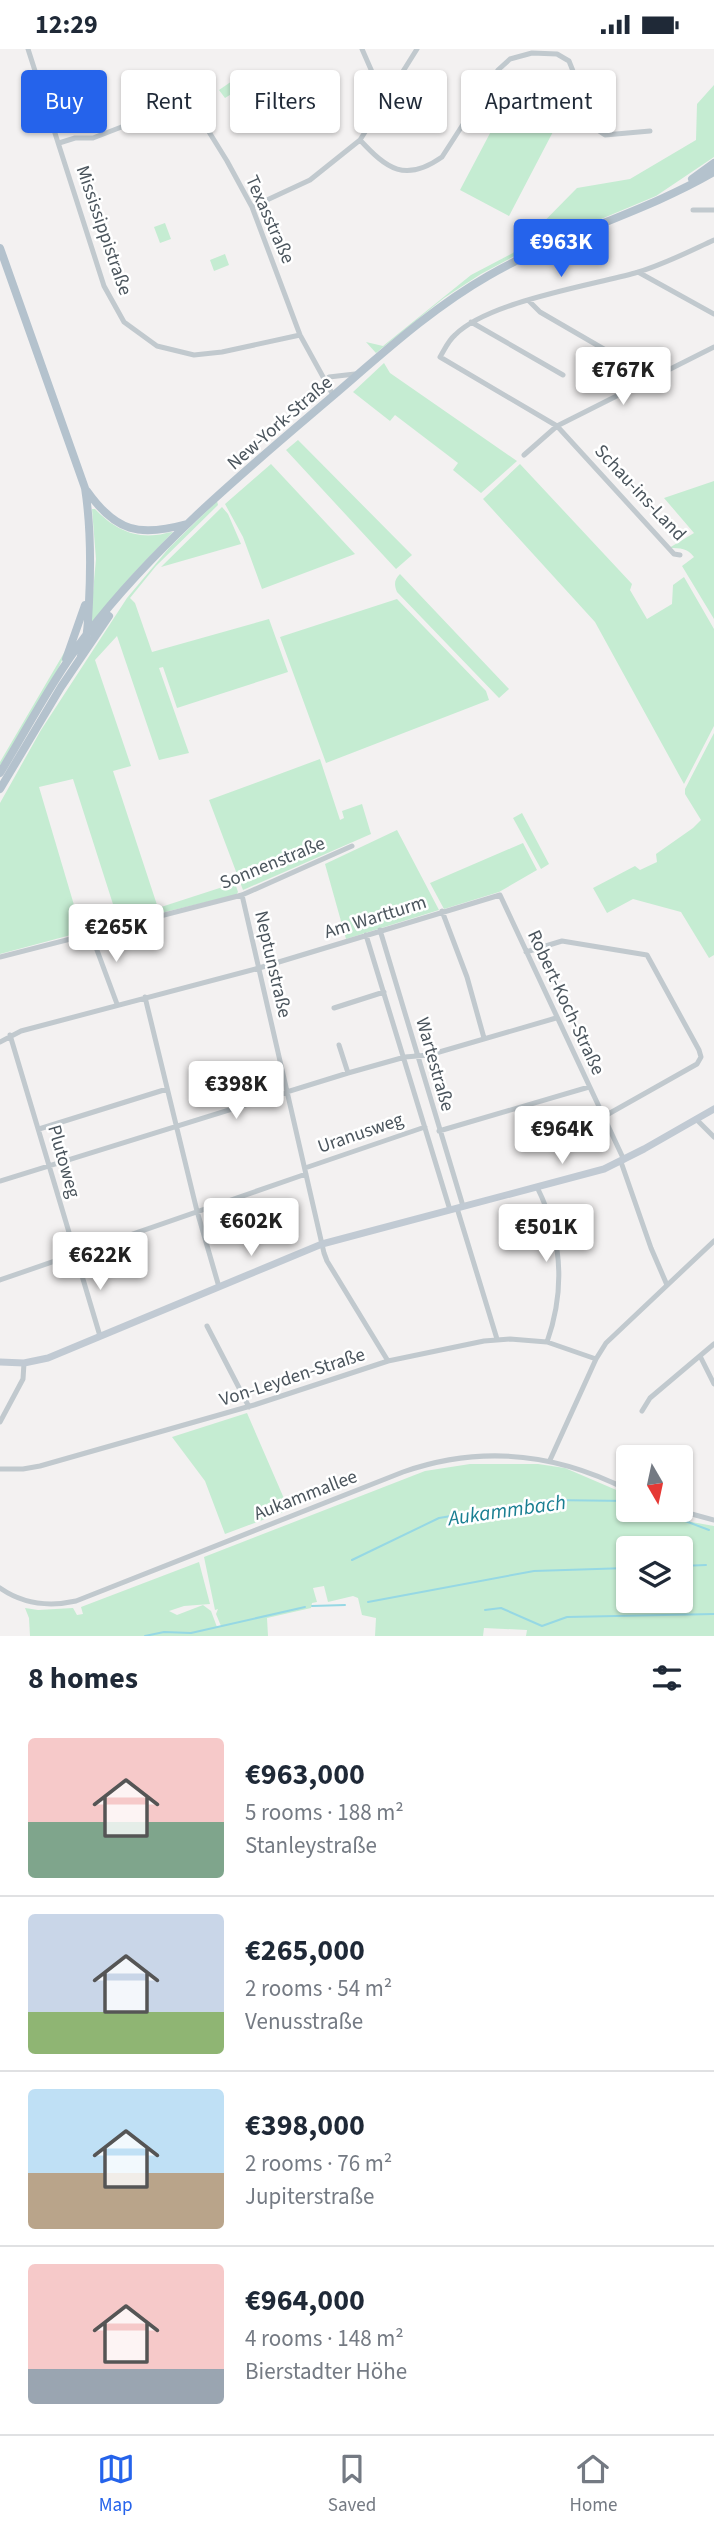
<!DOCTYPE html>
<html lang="en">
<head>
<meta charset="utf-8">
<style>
  :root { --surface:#fff; --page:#f6f6f7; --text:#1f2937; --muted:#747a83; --line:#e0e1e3; --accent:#2563eb }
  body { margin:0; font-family:"Source Sans 3",sans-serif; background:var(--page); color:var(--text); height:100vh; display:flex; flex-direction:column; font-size:26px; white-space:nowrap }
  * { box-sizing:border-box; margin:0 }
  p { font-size:23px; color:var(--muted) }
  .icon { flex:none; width:38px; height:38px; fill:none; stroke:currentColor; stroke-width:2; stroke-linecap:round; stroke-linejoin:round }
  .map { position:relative; height:1587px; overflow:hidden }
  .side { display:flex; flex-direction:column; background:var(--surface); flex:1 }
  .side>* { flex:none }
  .banner { position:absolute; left:21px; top:21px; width:672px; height:63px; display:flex; gap:14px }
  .needle { width:46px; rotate:171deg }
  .fabs { position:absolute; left:616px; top:1396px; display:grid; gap:14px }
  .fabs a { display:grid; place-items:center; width:77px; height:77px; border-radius:7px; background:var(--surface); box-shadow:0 2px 5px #0004; font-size:35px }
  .price { position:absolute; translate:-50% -60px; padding:0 16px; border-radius:7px; background:#fff; color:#222; font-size:23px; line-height:46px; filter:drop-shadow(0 2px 4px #0008) }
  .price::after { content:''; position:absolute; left:50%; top:42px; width:21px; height:16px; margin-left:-10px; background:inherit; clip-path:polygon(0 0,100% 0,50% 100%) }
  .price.current { background:var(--accent); color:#fff }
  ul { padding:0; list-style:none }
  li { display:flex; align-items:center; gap:21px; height:175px; padding:0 28px }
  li+li { border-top:2px solid var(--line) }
  li span { display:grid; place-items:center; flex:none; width:196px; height:140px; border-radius:7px; color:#555 }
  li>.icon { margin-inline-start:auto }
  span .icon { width:84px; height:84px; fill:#fffc; stroke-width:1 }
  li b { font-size:30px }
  h2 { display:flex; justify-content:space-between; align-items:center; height:84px; padding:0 28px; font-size:30px }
  .tag { padding:0 24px; border-radius:7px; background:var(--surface); box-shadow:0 2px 5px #0004; font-size:24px; line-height:63px }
  .tag.current { background:var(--accent); color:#fff }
  .status { display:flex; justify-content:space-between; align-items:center; height:49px; padding:0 35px; background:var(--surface); direction:ltr }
  .status svg { height:19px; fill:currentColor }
  .dock { display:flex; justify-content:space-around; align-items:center; height:98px; border-top:2px solid var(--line); background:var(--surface); font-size:19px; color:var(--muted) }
  .dock a { display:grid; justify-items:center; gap:4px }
  .dock .current { color:var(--accent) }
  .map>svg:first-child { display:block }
</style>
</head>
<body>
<div class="status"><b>12:29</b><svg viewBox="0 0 49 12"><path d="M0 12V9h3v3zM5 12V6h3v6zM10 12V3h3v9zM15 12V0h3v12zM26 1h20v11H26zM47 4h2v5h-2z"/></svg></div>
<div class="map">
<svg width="714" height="1587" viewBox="0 0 714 1587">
  <rect width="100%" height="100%" fill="#f3f1f1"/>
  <!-- green -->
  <path fill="#c5ecd2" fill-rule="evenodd" d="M 235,30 L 241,39 L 225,49 L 219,41 Z
    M 714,36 L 714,108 L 656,147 L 520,204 L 481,225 L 444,249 L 376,304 L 366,293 L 383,297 L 471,226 L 513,204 L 577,139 L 630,130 L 696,91 L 697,55 Z
    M 507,52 L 556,77 L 509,167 L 460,141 Z
    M 165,174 L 171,190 L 160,194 L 154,178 Z
    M 225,205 L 229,216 L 214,222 L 210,211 Z
    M 384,314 L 390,324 L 517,412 L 481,444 L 453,421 L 458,414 L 395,366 L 390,372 L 353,343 Z
    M 298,391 L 412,506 L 396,520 L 286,401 Z
    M 271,415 L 355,505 L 262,540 L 243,488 L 225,455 Z
    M 520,415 L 632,535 L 630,541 L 647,570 L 672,555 L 673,536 L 684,528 L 714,580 L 714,677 L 684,735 L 595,573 L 483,450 Z
    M 714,432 L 714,570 L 682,517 L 694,508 C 687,499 681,499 669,499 L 694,484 L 664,449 Z
    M 217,452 L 218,456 L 156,517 L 130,549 L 135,554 L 152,603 L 269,570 L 288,623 L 177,659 L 163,618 L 159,619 L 189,704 L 159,711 L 117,587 L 95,611 L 131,717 L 113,722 L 158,859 L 235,834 L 238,843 L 236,846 L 119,874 L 73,730 L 39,738 L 82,883 L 0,905 L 0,754 L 41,681 L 127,549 L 169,499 Z
    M 222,458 L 228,465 L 241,495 L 161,518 Z
    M 92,460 L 95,460 C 111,477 131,489 156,486 C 162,486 167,483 173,483 L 131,527 L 90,577 L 96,510 Z
    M 400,525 L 509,640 L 499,649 L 397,543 C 394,535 394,531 400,525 Z
    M 397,550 L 486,642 L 489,651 L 326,714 L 280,588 Z
    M 71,592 L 58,620 L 0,717 L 0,713 Z
    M 714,684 L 714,906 L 709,909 L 681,863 L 633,850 L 607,864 L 593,839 L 635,817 L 640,821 L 657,813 L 656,805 L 693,779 L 701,771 L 685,745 L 685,740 Z
    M 320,710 L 340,771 L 344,769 L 342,762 L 362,755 L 371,785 L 243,841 L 209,751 Z
    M 522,764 L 549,815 L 541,820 L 513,769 Z
    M 397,781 L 439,861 L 346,890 L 325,815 Z
    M 523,794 L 537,821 L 499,843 L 444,860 L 430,834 Z
    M 247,1364 L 289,1461 L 225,1485 L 205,1432 L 172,1388 Z
    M 470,1415 L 538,1415 L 565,1419 L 628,1446 L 628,1461 L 658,1461 L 686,1472 L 714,1477 L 714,1587 L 526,1587 L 527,1581 L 484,1579 L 483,1587 L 375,1587 L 376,1569 L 362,1566 L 358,1549 L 353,1547 L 328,1553 L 324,1537 L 313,1539 L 317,1553 L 312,1554 L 311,1559 L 267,1569 L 268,1587 L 30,1587 L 29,1569 L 25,1559 L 38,1561 L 73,1559 L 77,1566 L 83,1565 L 81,1558 L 199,1513 L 210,1555 L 184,1557 L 169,1562 L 177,1566 L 203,1556 L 211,1562 L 217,1578 L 221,1577 L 216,1565 L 218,1560 L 215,1561 L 204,1508 L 425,1422 ZM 628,1500 L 681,1500 L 681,1552 L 628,1552 Z"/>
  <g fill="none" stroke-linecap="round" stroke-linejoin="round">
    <!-- stream -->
    <path stroke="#96d8e4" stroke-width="2" d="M 656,1461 L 709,1481
      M 352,1511 L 439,1469 L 549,1451 L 628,1452
      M 681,1517 L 706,1516
      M 368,1553 L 534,1522 L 628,1519
      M 312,1557 L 345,1556
      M 485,1561 L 501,1559 L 542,1577 L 567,1568 L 714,1565
      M 145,1587 L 164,1583 L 191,1584 L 305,1558"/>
    <!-- street -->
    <path stroke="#c1c9ce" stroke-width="5" d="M 28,0 L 104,237 L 124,273 L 157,297 L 194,306 L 222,303 L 300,286
      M 362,0 L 376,32 L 396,36
      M 376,32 L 376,66
      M 360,91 C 387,120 405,134 442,108 L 498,21 L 510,10 L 532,4 L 557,5 L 569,12 L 596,80 L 605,86 L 650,82
      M 59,94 L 75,89 L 93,89 L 181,55 L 187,54 L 193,57 L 227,112 L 252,158 L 300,286 L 333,346
      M 252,158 L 310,131 L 360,91 L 417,0
      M 693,161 L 714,161
      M 638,223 L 714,265
      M 529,252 L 540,263 L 640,321 L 647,331
      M 471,273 L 563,326
      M 329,328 L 355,325
      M 524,406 L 557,377 L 714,298
      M 680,506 L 674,505 L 557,377 L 440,308 C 445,300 448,292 455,286 C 488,253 588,237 635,224 C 663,216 688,203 714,191
      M 242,846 L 324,1204 L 327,1212 L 388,1312
      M 442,862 L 467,928 L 484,989
      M 380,881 L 463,1157
      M 91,885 L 117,955
      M 366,886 L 450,1161
      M 526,903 L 562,892 L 647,906 L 699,1001 L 701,1008 L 697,1015 L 603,1068
      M 0,908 L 242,846 L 352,797
      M 145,948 L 197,1162 L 219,1238
      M 334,959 L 384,943
      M 10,986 L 100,1287
      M 0,993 L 21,982 L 259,919 L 500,846 L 624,1111
      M 339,996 L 348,1024
      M 696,1070 L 714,1088
      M 39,1080 L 167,1040
      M 439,1082 L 589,1038
      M 621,1113 L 651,1199 L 667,1236
      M 305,1119 L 425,1078
      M 0,1132 L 348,1024 L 405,1008 L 429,1006 L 556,969
      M 537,1138 C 562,1188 566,1239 547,1293
      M 457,1159 L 497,1290
      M 0,1231 L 306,1125
      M 207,1277 L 249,1358
      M 700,1307 L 714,1335
      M 642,1362 L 650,1349 L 714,1295
      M 0,1373 L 23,1330 L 24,1314
      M 550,1411 L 596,1310 L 606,1294 L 714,1192
      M 0,1420 L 23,1420 L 40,1417 L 254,1356 L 388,1312 L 484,1292 L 510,1290 L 547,1293 L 596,1310
      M 677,1461 L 714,1471
      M 0,1539 C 23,1555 49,1558 76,1552 L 403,1423 C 480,1396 556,1404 628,1441"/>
    <!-- secondary -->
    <path stroke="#c1cad3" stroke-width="7" d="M 0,1313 L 24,1314 L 48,1309 L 322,1195 L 604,1120 L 644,1100 L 714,1060"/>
    <!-- primary -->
    <path stroke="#b4c2cd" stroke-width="8" d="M 692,130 L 714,114
      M 0,199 L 85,439 C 91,478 91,514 89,553 C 88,571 88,590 81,607
      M 87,442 C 116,483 139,488 187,475
      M 66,610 L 85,556
      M 0,724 C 28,678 54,628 87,585 C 157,494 247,420 334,346 C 383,304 432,259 488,227 C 560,185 642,165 714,123
      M 0,740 L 61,638 L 109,567"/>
  </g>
  <g text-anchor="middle" stroke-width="5" stroke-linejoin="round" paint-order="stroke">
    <!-- street labels -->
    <g font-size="19" fill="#4b555d" stroke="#fff">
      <text transform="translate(271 170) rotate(66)" y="7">Texasstraße</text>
      <text transform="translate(105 181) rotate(71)" y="7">Mississippistraße</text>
      <text transform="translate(279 373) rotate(-41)" y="7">New-York-Straße</text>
      <text transform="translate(641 443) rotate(47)" y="7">Schau-ins-Land</text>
      <text transform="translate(272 813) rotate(-22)" y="7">Sonnenstraße</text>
      <text transform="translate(375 867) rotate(-17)" y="7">Am Wartturm</text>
      <text transform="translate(274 915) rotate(77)" y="7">Neptunstraße</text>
      <text transform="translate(567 953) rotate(65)" y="7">Robert-Koch-Straße</text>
      <text transform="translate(436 1015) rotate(74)" y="7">Wartestraße</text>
      <text transform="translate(360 1083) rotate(-19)" y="7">Uranusweg</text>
      <text transform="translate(65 1112) rotate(74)" y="7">Plutoweg</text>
      <text transform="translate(292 1327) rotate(-18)" y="7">Von-Leyden-Straße</text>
      <text transform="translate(305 1445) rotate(-21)" y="7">Aukammallee</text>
    </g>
    <!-- water labels -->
    <g font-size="21" font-style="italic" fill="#1a7f92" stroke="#fff">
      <text transform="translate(507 1461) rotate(-8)" y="7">Aukammbach</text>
    </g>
  </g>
</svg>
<div class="fabs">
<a><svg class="needle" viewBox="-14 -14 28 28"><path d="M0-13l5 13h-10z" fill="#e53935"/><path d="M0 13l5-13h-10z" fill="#747a83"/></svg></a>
<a><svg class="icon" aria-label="layers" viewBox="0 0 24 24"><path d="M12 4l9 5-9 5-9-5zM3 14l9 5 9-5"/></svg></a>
</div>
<b class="price current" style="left:561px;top:230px">€963K</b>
<b class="price" style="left:623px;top:358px">€767K</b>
<b class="price" style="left:116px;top:915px">€265K</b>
<b class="price" style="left:236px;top:1072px">€398K</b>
<b class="price" style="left:562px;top:1117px">€964K</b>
<b class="price" style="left:251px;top:1209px">€602K</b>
<b class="price" style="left:546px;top:1215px">€501K</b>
<b class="price" style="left:100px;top:1243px">€622K</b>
<div class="banner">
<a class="tag current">Buy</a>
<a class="tag">Rent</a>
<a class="tag">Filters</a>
<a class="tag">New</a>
<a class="tag">Apartment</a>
</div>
</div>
<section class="side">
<h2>8 homes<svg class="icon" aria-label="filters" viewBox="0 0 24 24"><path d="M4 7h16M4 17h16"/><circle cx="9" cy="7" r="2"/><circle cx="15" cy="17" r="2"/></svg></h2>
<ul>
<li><span style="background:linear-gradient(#f6c9c9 60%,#7fa58c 0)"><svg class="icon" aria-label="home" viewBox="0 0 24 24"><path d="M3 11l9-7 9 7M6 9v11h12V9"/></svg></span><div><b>€963,000</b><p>5 rooms · 188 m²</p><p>Stanleystraße</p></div></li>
<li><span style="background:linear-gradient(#c9d6e8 70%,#8fb573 0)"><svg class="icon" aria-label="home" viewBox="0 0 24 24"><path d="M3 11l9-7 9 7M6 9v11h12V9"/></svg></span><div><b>€265,000</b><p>2 rooms · 54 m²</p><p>Venusstraße</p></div></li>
<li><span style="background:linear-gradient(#bfe0f5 60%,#b9a48a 0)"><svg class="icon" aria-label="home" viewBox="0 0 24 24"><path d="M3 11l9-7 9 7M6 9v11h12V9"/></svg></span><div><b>€398,000</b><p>2 rooms · 76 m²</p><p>Jupiterstraße</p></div></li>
<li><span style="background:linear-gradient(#f6c9c9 75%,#9aa5b1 0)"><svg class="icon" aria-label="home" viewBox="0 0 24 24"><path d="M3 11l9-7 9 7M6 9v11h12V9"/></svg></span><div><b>€964,000</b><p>4 rooms · 148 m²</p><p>Bierstadter Höhe</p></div></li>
</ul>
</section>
<nav class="dock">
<a class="current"><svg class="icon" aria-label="map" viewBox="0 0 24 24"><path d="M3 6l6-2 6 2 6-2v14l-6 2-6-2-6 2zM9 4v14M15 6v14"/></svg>Map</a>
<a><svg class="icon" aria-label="saved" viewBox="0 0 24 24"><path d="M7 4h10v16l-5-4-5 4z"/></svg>Saved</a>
<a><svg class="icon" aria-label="home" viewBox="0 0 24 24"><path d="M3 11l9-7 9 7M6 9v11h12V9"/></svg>Home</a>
</nav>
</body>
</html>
